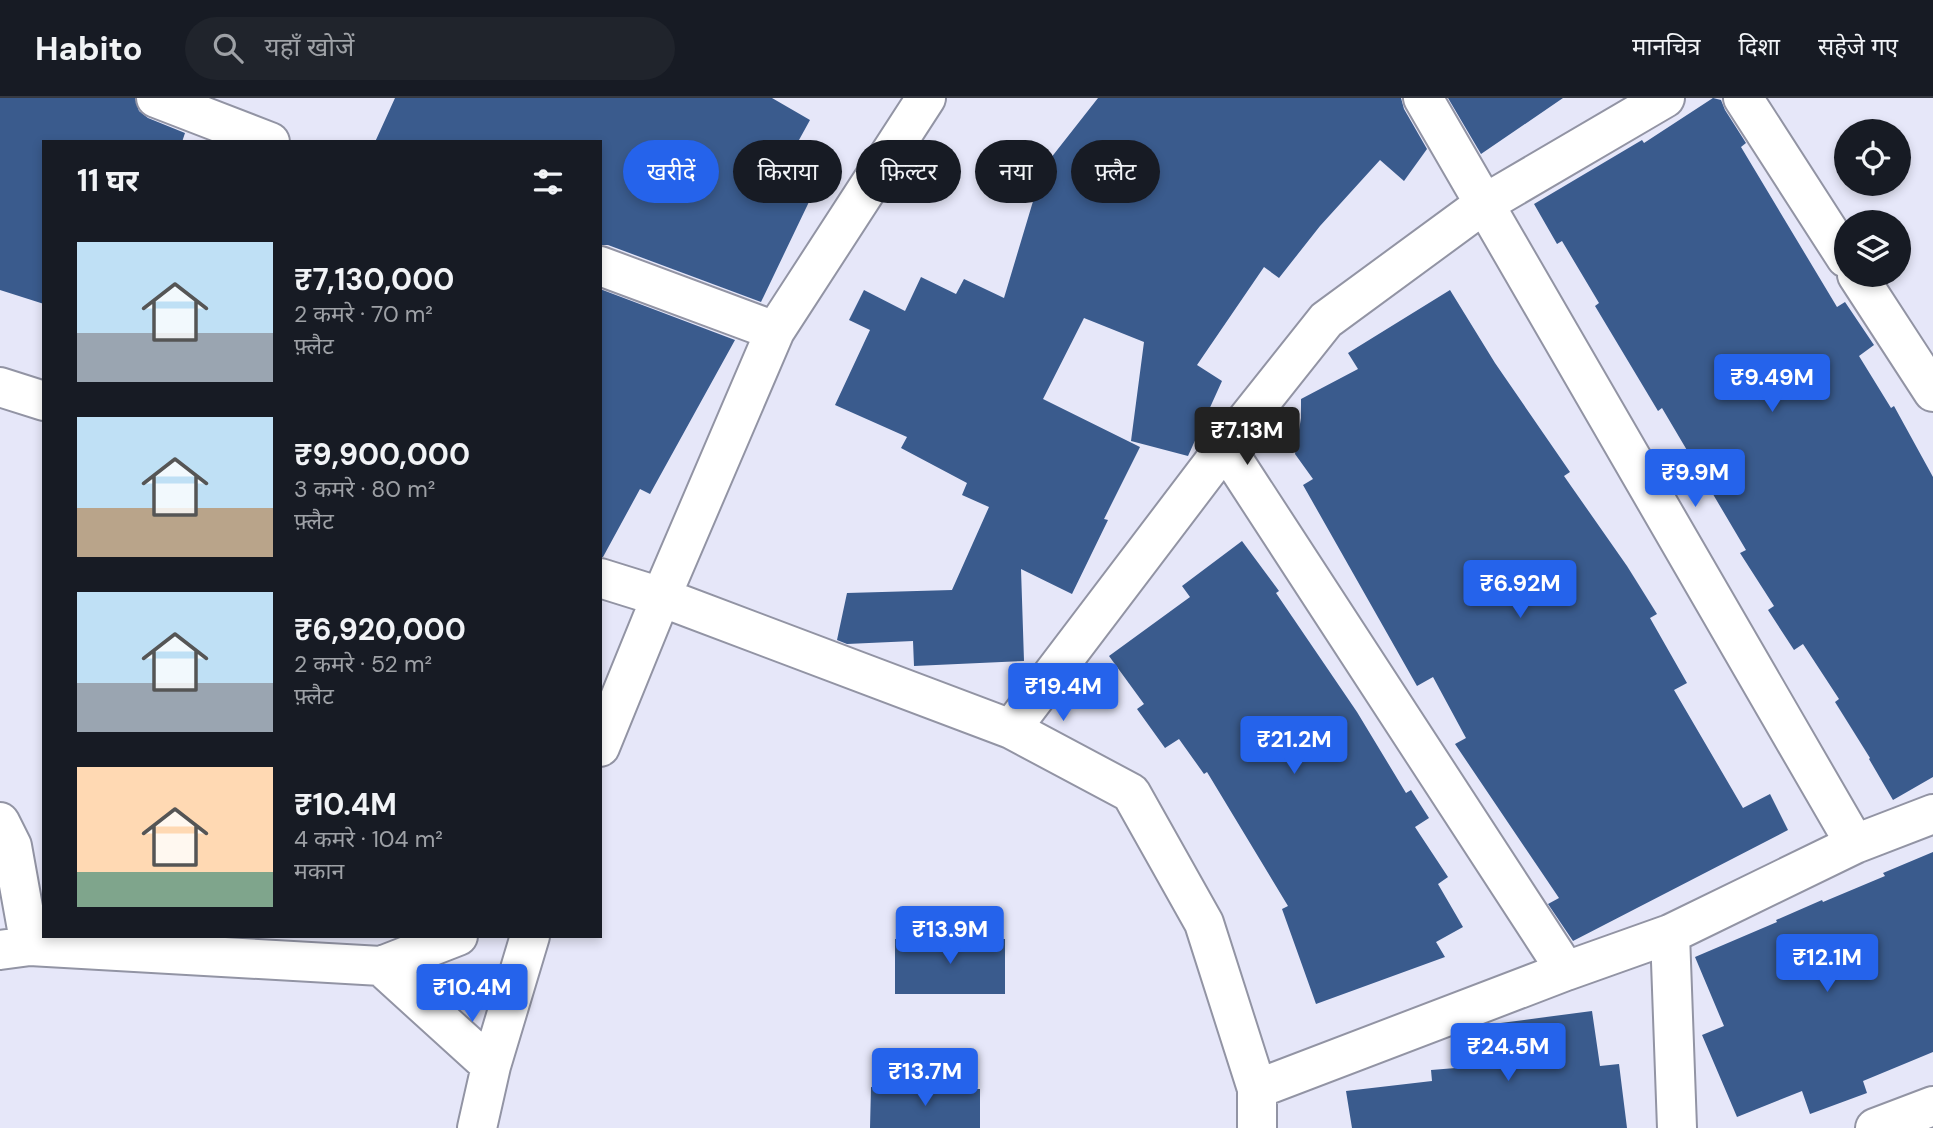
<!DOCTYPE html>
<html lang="hi">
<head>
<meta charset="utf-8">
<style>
  :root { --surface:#171b24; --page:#20242c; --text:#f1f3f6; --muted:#9ea1a6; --line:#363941; --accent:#2563eb }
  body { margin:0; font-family:"DM Sans","Noto Sans Devanagari",sans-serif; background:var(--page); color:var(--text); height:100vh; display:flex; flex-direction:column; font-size:26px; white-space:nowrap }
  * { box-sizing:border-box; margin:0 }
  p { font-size:23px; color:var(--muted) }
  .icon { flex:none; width:38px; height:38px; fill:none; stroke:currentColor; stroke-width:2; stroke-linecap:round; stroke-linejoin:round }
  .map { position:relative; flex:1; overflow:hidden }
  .details { position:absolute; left:42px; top:42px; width:560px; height:798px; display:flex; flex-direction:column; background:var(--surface); border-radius:0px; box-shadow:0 4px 10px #0003 }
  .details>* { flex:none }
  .guide { position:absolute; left:623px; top:42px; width:665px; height:63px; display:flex; gap:14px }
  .tools { position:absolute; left:1834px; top:21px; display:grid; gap:14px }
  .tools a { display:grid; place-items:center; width:77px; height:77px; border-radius:50%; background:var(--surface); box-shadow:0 4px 10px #0003; font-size:35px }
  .price { position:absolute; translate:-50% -60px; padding:0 16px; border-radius:7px; background:var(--accent); color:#fff; font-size:23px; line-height:46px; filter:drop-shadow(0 2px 4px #0008) }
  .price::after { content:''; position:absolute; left:50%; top:42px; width:21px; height:16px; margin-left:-10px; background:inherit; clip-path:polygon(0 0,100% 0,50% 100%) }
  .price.current { background:#222; color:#fff }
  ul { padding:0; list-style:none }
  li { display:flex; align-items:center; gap:21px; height:175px; padding:0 35px }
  li span { display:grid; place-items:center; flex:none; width:196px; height:140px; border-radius:0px; color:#555 }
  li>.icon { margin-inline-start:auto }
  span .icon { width:84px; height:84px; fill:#fffc; stroke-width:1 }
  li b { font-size:30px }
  h2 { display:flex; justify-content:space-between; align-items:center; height:84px; padding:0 35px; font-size:30px }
  .pill { padding:0 24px; border-radius:32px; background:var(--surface); box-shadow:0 4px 10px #0003; font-size:24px; line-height:63px }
  .pill.current { background:var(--accent); color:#fff }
  header { display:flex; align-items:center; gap:42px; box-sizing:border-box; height:98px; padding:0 35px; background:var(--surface); border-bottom:2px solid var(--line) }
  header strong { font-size:33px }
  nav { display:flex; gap:38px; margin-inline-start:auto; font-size:24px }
  .search { width:490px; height:63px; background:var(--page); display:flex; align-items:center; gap:18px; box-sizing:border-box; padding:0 24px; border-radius:38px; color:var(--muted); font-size:26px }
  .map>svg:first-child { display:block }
</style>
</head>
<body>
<header>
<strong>Habito</strong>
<div class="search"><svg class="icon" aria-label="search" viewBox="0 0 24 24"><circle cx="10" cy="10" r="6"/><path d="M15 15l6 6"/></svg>यहाँ खोजें</div>
<nav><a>मानचित्र</a><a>दिशा</a><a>सहेजे गए</a></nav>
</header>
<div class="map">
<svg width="1933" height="1030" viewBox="0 0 1933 1030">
  <rect width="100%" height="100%" fill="#e6e7f9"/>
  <!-- building -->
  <path fill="#3a5b8d" d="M 0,0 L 135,0 L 139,13 L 148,20 L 185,35 L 182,44 L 44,44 L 44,206 L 0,192 Z
    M 395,0 L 772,0 L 810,22 L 799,42 L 831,58 L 761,204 L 608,147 L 600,147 L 600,44 L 375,44 Z
    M 1098,0 L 1401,0 L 1404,11 L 1427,51 L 1404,83 L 1380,62 L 1320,128 L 1279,180 L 1264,169 L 1197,267 L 1222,283 L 1188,358 L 1131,343 L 1144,244 L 1084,220 L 1043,301 L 1140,349 L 1104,421 L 1108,422 L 1072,496 L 1021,471 L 1024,563 L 914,568 L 913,543 L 847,546 L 837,542 L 847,495 L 952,492 L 989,409 L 962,397 L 967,385 L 901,350 L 907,339 L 835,307 L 870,232 L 849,222 L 864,192 L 905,213 L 921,179 L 956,196 L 964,181 L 1004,200 L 1043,70 Z
    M 1448,0 L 1563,0 L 1481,56 Z
    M 1713,0 L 1721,2 L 1725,12 L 1746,45 L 1741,49 L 1837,209 L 1845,204 L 1874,247 L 1859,258 L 1891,310 L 1894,308 L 1933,379 L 1933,679 L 1893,702 L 1869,661 L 1870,660 L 1835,604 L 1839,601 L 1803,546 L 1794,552 L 1768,512 L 1774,508 L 1740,455 L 1746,452 L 1662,310 L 1658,313 L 1595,208 L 1599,205 L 1562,143 L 1557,146 L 1534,106 L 1642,42 L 1644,45 Z
    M 600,191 L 735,242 L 650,396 L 640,391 L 603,459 L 600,459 Z
    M 1450,192 L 1495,265 L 1570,374 L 1564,378 L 1627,468 L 1657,516 L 1650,520 L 1687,585 L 1674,592 L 1743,710 L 1770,696 L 1788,732 L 1573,843 L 1548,806 L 1559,800 L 1455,646 L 1466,640 L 1433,579 L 1417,588 L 1303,387 L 1313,381 L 1295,356 L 1301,320 L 1301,301 L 1358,271 L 1348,255 Z
    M 1242,443 L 1279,493 L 1276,495 L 1357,614 L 1406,695 L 1411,692 L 1429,720 L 1415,729 L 1448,779 L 1438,786 L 1463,829 L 1436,844 L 1445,859 L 1316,906 L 1282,811 L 1288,808 L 1207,674 L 1204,676 L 1179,641 L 1165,650 L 1137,611 L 1144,606 L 1109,558 L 1190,499 L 1182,488 Z
    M 1933,754 L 1933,954 L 1863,983 L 1867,995 L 1810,1016 L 1802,993 L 1737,1019 L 1702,937 L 1724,928 L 1695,859 L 1777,824 L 1776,822 L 1822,802 L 1823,804 L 1885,778 L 1883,775 Z
    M 895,841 L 1005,841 L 1005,896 L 895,896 Z
    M 1592,913 L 1600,968 L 1619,966 L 1627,1030 L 1352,1030 L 1346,993 L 1432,983 L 1431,972 L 1468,969 L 1463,936 L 1485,927 Z
    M 871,989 L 980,991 L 980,1030 L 870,1030 Z"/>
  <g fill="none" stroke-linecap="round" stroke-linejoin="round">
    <defs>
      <path id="minor" d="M 156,0 L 270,44
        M 1423,0 L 1855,746
        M 1743,0 L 1846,160
        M 600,168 L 775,233
        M 1857,177 L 1933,294
        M 0,289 L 44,303
        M 1225,349 L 1566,873
        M 600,480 L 661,499 L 1011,631 L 1131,695 L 1204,825 L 1257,991 L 1257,1030
        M 1011,631 L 1225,349 L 1326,222 L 1484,106 L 1665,0
        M 600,649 L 661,499 L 775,233 L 926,0
        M 0,724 L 12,748 L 30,848
        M 1670,836 L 1677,1030
        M 0,852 L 30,848 L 381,868 L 458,838
        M 381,868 L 491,968
        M 1257,991 L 1566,873 L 1670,836 L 1855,746 L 1933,716
        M 477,1030 L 491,968 L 530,838
        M 1875,1030 L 1933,1008"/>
    </defs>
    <!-- minor casing -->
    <use href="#minor" stroke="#9294a4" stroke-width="42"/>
    <!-- minor -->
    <use href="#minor" stroke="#fff" stroke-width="38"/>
  </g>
</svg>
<div class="tools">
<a><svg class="icon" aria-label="locate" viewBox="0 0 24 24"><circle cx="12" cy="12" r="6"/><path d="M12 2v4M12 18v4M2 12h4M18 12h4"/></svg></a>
<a><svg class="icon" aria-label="layers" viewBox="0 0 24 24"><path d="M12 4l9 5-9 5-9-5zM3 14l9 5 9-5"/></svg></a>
</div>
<b class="price" style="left:1772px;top:316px">₹9.49M</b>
<b class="price current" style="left:1247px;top:369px">₹7.13M</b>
<b class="price" style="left:1695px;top:411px">₹9.9M</b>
<b class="price" style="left:1520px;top:522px">₹6.92M</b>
<b class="price" style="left:1063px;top:625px">₹19.4M</b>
<b class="price" style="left:1294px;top:678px">₹21.2M</b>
<b class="price" style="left:950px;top:868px">₹13.9M</b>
<b class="price" style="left:1827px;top:896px">₹12.1M</b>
<b class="price" style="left:472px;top:926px">₹10.4M</b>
<b class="price" style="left:1508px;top:985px">₹24.5M</b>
<b class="price" style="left:925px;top:1010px">₹13.7M</b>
<div class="guide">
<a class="pill current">खरीदें</a>
<a class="pill">किराया</a>
<a class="pill">फ़िल्टर</a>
<a class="pill">नया</a>
<a class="pill">फ़्लैट</a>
</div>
<section class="details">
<h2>11 घर<svg class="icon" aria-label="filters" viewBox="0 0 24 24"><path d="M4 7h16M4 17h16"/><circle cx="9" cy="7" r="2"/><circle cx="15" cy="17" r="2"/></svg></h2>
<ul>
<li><span style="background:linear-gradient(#bfe0f5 65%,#9aa5b1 0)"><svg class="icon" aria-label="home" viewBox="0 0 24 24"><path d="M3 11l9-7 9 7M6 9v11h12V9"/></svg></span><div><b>₹7,130,000</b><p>2 कमरे · 70 m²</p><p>फ़्लैट</p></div></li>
<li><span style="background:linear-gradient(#bfe0f5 65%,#b9a48a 0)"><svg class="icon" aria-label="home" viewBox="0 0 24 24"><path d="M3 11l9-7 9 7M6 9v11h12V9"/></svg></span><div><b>₹9,900,000</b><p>3 कमरे · 80 m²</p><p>फ़्लैट</p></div></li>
<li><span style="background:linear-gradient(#bfe0f5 65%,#9aa5b1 0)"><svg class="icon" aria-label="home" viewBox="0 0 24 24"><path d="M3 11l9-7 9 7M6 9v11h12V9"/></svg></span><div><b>₹6,920,000</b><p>2 कमरे · 52 m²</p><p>फ़्लैट</p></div></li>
<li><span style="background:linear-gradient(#ffd9b3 75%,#7fa58c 0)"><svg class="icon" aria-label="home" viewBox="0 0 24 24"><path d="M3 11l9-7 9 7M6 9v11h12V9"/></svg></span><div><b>₹10.4M</b><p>4 कमरे · 104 m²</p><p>मकान</p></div></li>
</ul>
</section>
</div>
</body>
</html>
